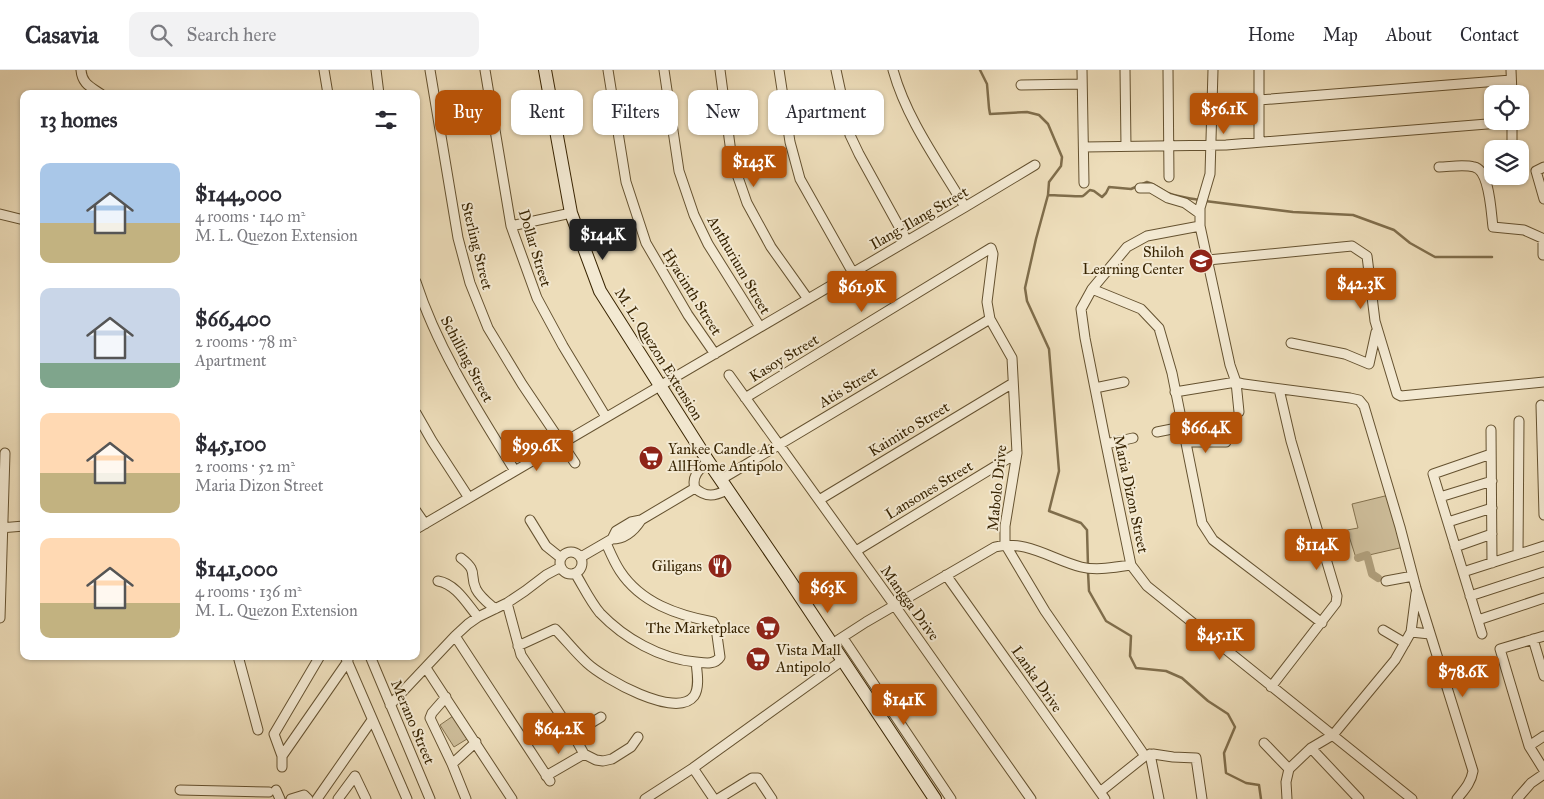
<!DOCTYPE html>
<html lang="en">
<head>
<meta charset="utf-8">
<style>
  :root { --surface:#fff; --page:#f2f2f3; --text:#2b2b33; --muted:#7c7c81; --line:#e1e1e2; --accent:#b45309 }
  body { margin:0; font-family:"IM FELL Great Primer",serif; background:var(--page); color:var(--text); height:100vh; display:flex; flex-direction:column; font-size:19px; white-space:nowrap }
  * { box-sizing:border-box; margin:0 }
  p { font-size:16px; color:var(--muted) }
  .icon { flex:none; width:28px; height:28px; fill:none; stroke:currentColor; stroke-width:2; stroke-linecap:round; stroke-linejoin:round }
  .map { position:relative; flex:1; overflow:hidden }
  .sheet { position:absolute; left:20px; top:20px; width:400px; height:570px; display:flex; flex-direction:column; background:var(--surface); border-radius:10px; box-shadow:0 1px 4px #0004 }
  .sheet>* { flex:none }
  .banner { position:absolute; left:435px; top:20px; width:475px; height:45px; display:flex; gap:10px }
  .controls { position:absolute; left:1484px; top:15px; display:grid; gap:10px }
  .controls a { display:grid; place-items:center; width:45px; height:45px; border-radius:10px; background:var(--surface); box-shadow:0 1px 4px #0004; font-size:25px }
  .price { position:absolute; translate:-50% -42px; padding:0 11px; border-radius:5px; background:var(--accent); color:#fff; font-size:16px; line-height:32px; filter:drop-shadow(0 1px 2px #0008) }
  .price::after { content:''; position:absolute; left:50%; top:30px; width:15px; height:11px; margin-left:-8px; background:inherit; clip-path:polygon(0 0,100% 0,50% 100%) }
  .price.active { background:#222; color:#fff }
  ul { padding:0; list-style:none }
  li { display:flex; align-items:center; gap:15px; height:125px; padding:0 20px }
  li span { display:grid; place-items:center; flex:none; width:140px; height:100px; border-radius:10px; color:#555 }
  li>.icon { margin-inline-start:auto }
  span .icon { width:60px; height:60px; fill:#fffc; stroke-width:1 }
  li b { font-size:21px }
  h2 { display:flex; justify-content:space-between; align-items:center; height:60px; padding:0 20px; font-size:21px }
  .pill { padding:0 18px; border-radius:10px; background:var(--surface); box-shadow:0 1px 4px #0004; font-size:18px; line-height:45px }
  .pill.active { background:var(--accent); color:#fff }
  header { display:flex; align-items:center; gap:30px; box-sizing:border-box; height:70px; padding:0 25px; background:var(--surface); border-bottom:1px solid var(--line) }
  header strong { font-size:24px }
  nav { display:flex; gap:28px; margin-inline-start:auto; font-size:18px }
  .search { width:350px; height:45px; background:var(--page); display:flex; align-items:center; gap:12px; box-sizing:border-box; padding:0 18px; border-radius:10px; color:var(--muted); font-size:19px }
  .map>svg:first-child { display:block }
</style>
</head>
<body>
<header>
<strong>Casavia</strong>
<div class="search"><svg class="icon" aria-label="search" viewBox="0 0 24 24"><circle cx="10" cy="10" r="6"/><path d="M15 15l6 6"/></svg>Search here</div>
<nav><a>Home</a><a>Map</a><a>About</a><a>Contact</a></nav>
</header>
<div class="map">
<svg width="1544" height="729" viewBox="0 0 1544 729">
  <rect width="100%" height="100%" fill="#edddba"/>
  <filter id="stains"><feTurbulence type="fractalNoise" baseFrequency=".004" numOctaves="4"/><feColorMatrix values="0 0 0 0 .2 0 0 0 0 .09 0 0 0 0 .02 0 0 0 .5 -.17"/></filter>
  <radialGradient id="worn" r=".72"><stop offset=".6" stop-color="#630" stop-opacity="0"/><stop offset="1" stop-color="#630" stop-opacity=".3"/></radialGradient>
  <!-- green -->
  <path fill="#cebe9b" stroke="#83714e" d="M 1389,425 L 1404,477 L 1356,488 L 1347,460 L 1358,458 L 1352,434 Z
    M 453,646 L 467,669 L 454,677 L 440,655 Z"/>
  <g fill="none" stroke-linecap="round" stroke-linejoin="round">
    <!-- stream -->
    <path stroke="#7f6d4b" stroke-width="2.5" d="M 980,0 L 987,14 L 989,38 L 990,44 L 1027,42 L 1039,45 L 1048,54 L 1062,87 L 1061,96 L 1049,112 L 1048,125 L 1036,169 L 1025,218 L 1027,231 L 1049,279 L 1059,401 L 1049,441 L 1081,453 L 1087,460 L 1088,496
      M 1048,125 C 1053,125 1080,127 1083,126 C 1085,125 1087,122 1090,120 L 1094,121 L 1102,127 L 1106,123 L 1109,117 L 1131,119 L 1147,112 C 1155,114 1160,119 1168,123 C 1177,127 1189,128 1199,130
      M 1205,131 L 1293,142 L 1353,145 L 1394,160 L 1410,173 L 1435,187 L 1492,187
      M 1088,502 L 1089,521 L 1106,551 L 1131,566 L 1130,586 L 1136,598 L 1166,601 L 1182,608 L 1208,631 L 1228,644 L 1235,657 L 1224,683 L 1226,703 L 1246,713 L 1259,715 L 1261,729"/>
    <!-- canal -->
    <path stroke="#af9e7b" stroke-width="8" d="M 1358,488 L 1367,485 L 1372,504 L 1378,508"/>
    <defs>
      <path id="minor" d="M 81,0 C 82,14 91,17 101,24
        M 324,0 L 328,24
        M 376,0 L 379,24
        M 430,0 L 458,168 L 470,213 L 488,258 L 522,314 L 575,393
        M 485,0 L 511,156 L 537,228 L 563,276 L 606,347
        M 608,0 L 626,112 L 646,173 L 688,245 L 715,284
        M 664,0 L 679,101 L 694,145 L 708,174 L 760,257
        M 720,0 L 732,90 L 747,133 L 771,177 L 808,229
        M 779,0 L 790,72 L 800,109 L 853,203
        M 836,0 L 850,65 L 859,84 L 907,171
        M 893,0 C 907,50 939,93 965,137
        M 1082,0 L 1084,113
        M 1125,0 L 1126,76
        M 1168,0 L 1169,107
        M 1213,0 L 1210,104 L 1200,138 L 1200,156 L 1230,295 L 1236,312 L 1239,342
        M 1259,0 L 1259,72
        M 1511,0 L 1512,24
        M 1021,15 L 1082,14
        M 1259,30 L 1511,10
        M 1512,51 L 1512,71
        M 1084,77 L 1226,75 L 1512,52
        M 1439,97 C 1449,97 1463,94 1474,97 C 1490,100 1491,143 1493,157 L 1524,160 L 1544,169
        M 1544,97 L 1536,101 L 1544,129
        M 1140,118 L 1151,118 L 1168,128 L 1185,133 L 1199,143
        M 0,144 L 24,150
        M 511,156 L 571,143
        M 1200,156 L 1147,166 L 1127,177 L 1092,219 L 1081,239 L 1085,268 L 1106,374 L 1131,495 L 1147,516 L 1412,729
        M 1543,185 L 1543,169
        M 1208,190 L 1352,176 L 1367,186 L 1375,251 L 1397,324 L 1401,326 L 1544,312
        M 416,212 C 438,280 478,341 515,401
        M 1092,219 L 1141,239 L 1159,258 L 1172,303 L 1202,453 L 1213,470 L 1322,553
        M 1291,273 L 1345,284 L 1369,294 L 1376,262
        M 729,305 L 895,536 L 1031,729
        M 1095,318 L 1124,312
        M 1175,322 L 1236,312 L 1244,314 L 1350,328 L 1359,330 L 1364,336 L 1400,457 L 1416,518 L 1473,701 C 1471,713 1464,720 1457,729
        M 745,328 L 991,178 L 993,184 L 987,232 L 990,249 L 1012,288 L 1017,383 L 1005,456 L 1005,474 L 1045,541 L 1145,686
        M 1541,335 L 1544,445
        M 416,343 L 432,371 L 469,428
        M 1491,360 L 1492,493
        M 1157,362 L 1182,357
        M 1186,372 L 1226,372
        M 1106,374 L 1133,368
        M 708,391 C 700,399 691,406 695,418 C 706,428 715,426 727,420
        M 720,410 L 990,249
        M 1440,427 L 1492,411
        M 819,430 L 1013,313
        M 416,441 L 425,454
        M 530,450 L 546,476 L 561,488
        M 1448,452 L 1492,438
        M 0,458 L 24,456
        M 416,459 L 965,137 L 1035,95
        M 612,469 C 625,469 634,461 641,450
        M 1455,477 L 1492,464
        M 856,481 L 1017,383
        M560 493a11 11 0 1 1 22 0a11 11 0 1 1-22 0Z
        M 1518,484 L 1519,351
        M 581,487 L 612,469 L 616,461 L 631,452 L 641,450 L 695,418
        M 461,488 C 479,502 469,504 476,519 C 480,527 488,533 495,539
        M 1463,502 L 1544,476
        M 575,503 C 583,516 590,531 600,543 C 624,568 660,589 696,592 C 705,593 715,595 720,587 L 716,558 L 713,552 C 677,545 641,533 620,501 C 614,492 610,482 606,473
        M 946,505 L 1105,729
        M 438,511 C 456,514 467,534 478,547
        M 1386,511 L 1413,506
        M 1470,526 L 1544,502
        M 507,533 L 521,585 L 573,664 L 584,684 L 596,690 L 603,691 L 612,689 L 631,677 L 638,667
        M 0,548 L 5,383
        M 1478,550 L 1544,528
        M 1383,560 L 1405,573
        M 1411,562 L 1430,564
        M 1482,564 L 1433,404 L 1491,384
        M 455,566 L 550,711
        M 1544,566 L 1500,579 L 1529,676 L 1544,700
        M 843,568 L 951,729
        M 1533,569 L 1544,606
        M 832,574 L 866,552 L 995,477 C 1025,469 1053,490 1081,497 C 1098,501 1115,497 1131,495
        M 518,576 L 555,559 C 566,570 575,582 587,593 C 603,608 676,650 694,626 C 700,617 697,602 696,592
        M 238,586 L 258,660
        M 345,586 L 407,729
        M 370,586 L 430,729
        M 426,598 L 512,729
        M 1271,617 L 1336,533 L 1337,526 L 1291,371 L 1279,319
        M 446,627 L 432,643 L 430,648 L 452,694 L 466,729
        M 390,635 L 455,566 L 468,554 L 478,547 L 507,533 L 525,521 L 546,505 L 561,497
        M 573,664 L 601,647
        M 1264,673 L 1289,699
        M 1529,676 L 1544,666
        M 1311,678 L 1359,729
        M 1150,684 L 1159,729
        M 282,686 L 274,664 L 320,586
        M 452,694 L 476,672
        M 282,697 L 282,686 L 348,591
        M 693,698 L 714,729
        M 546,706 L 584,684
        M 180,720 L 269,722
        M 276,720 L 280,729
        M 1100,722 L 1145,686 L 1153,684 L 1173,687 L 1196,688 L 1202,729
        M 291,729 L 304,725 L 308,729
        M 317,729 L 372,650
        M 338,729 L 355,706 L 366,729
        M 645,729 L 693,698 L 843,590
        M 718,729 L 752,708 L 758,708 L 772,729
        M 1287,729 L 1286,712 L 1289,699 L 1311,678 L 1333,665 L 1395,590 L 1411,562 L 1416,523
        M 1517,729 L 1531,713 L 1544,704"/>
      <path id="secondary" d="M 545,0 L 571,143 L 600,221 L 708,391 L 788,508 L 935,729"/>
    </defs>
    <!-- minor casing -->
    <use href="#minor" stroke="#655230" stroke-width="11"/>
    <!-- secondary casing -->
    <use href="#secondary" stroke="#382402" stroke-width="14"/>
    <!-- minor -->
    <use href="#minor" stroke="#f3e9d2" stroke-width="9"/>
    <!-- secondary -->
    <use href="#secondary" stroke="#f3e9d2" stroke-width="12"/>
  </g>
  <!-- icons -->
  <defs>
    <symbol id="school-disc" viewBox="-11 -11 22 22"><circle r="9.5" fill="#8f2418" stroke="#f3e9d2"/><path d="M0-5L7-2L0 1L-7-2ZM-4 1L0 2.5L4 1V4Q0 6-4 4Z" fill="#fff"/></symbol>
    <symbol id="supermarket-disc" viewBox="-11 -11 22 22"><circle r="9.5" fill="#8f2418" stroke="#f3e9d2"/><path d="M-6-5.5h2.5l.6 2H6L4.5 2H-2.5L-4.4-4H-6ZM-1.5 3.2a1.3 1.3 0 1 0 .1 0ZM3 3.2a1.3 1.3 0 1 0 .1 0Z" fill="#fff"/></symbol>
    <symbol id="restaurant-disc" viewBox="-11 -11 22 22"><circle r="9.5" fill="#8f2418" stroke="#f3e9d2"/><path d="M-5-6h1v4h1v-4h1v4h1v-4h1v5L-1.5 .5V6h-2V.5L-5-1ZM5-6V6H3V1.5H1.5Q1.5-4 5-6Z" fill="#fff"/></symbol>
  </defs>
  <g fill-rule="evenodd">
    <use href="#school-disc" x="1187" y="177" width="28" height="28"/>
    <use href="#supermarket-disc" x="637" y="374" width="28" height="28"/>
    <use href="#restaurant-disc" x="706" y="482" width="28" height="28"/>
    <use href="#supermarket-disc" x="754" y="544" width="28" height="28"/>
    <use href="#supermarket-disc" x="744" y="575" width="28" height="28"/>
  </g>
  <g text-anchor="middle" stroke-width="4" stroke-linejoin="round" paint-order="stroke">
    <!-- street labels -->
    <g font-size="15" fill="#382402" stroke="#f3e9d2">
      <text transform="translate(919 148) rotate(-30)" y="5">Ilang-Ilang Street</text>
      <text transform="translate(477 176) rotate(76)" y="5">Sterling Street</text>
      <text transform="translate(535 178) rotate(73)" y="5">Dollar Street</text>
      <text transform="translate(739 195) rotate(60)" y="5">Anthurium Street</text>
      <text transform="translate(692 222) rotate(58)" y="5">Hyacinth Street</text>
      <text transform="translate(659 284) rotate(58)" y="5">M. L. Quezon Extension</text>
      <text transform="translate(784 288) rotate(-31)" y="5">Kasoy Street</text>
      <text transform="translate(467 289) rotate(62)" y="5">Schilling Street</text>
      <text transform="translate(848 317) rotate(-31)" y="5">Atis Street</text>
      <text transform="translate(909 359) rotate(-31)" y="5">Kaimito Street</text>
      <text transform="translate(997 418) rotate(-84)" y="5">Mabolo Drive</text>
      <text transform="translate(929 420) rotate(-31)" y="5">Lansones Street</text>
      <text transform="translate(1131 424) rotate(78)" y="5">Maria Dizon Street</text>
      <text transform="translate(910 533) rotate(54)" y="5">Mangga Drive</text>
      <text transform="translate(1037 609) rotate(55)" y="5">Lanka Drive</text>
      <text transform="translate(413 652) rotate(67)" y="5">Merano Street</text>
    </g>
    <!-- poi labels -->
    <g font-size="15" fill="#382402" stroke="#f3e9d2" text-anchor="end">
      <text x="1184" y="187">Shiloh<tspan x="1184" dy="17">Learning Center</tspan></text>
      <text x="668" y="384" text-anchor="start">Yankee Candle At<tspan x="668" dy="17">AllHome Antipolo</tspan></text>
      <text x="702" y="501">Giligans</text>
      <text x="750" y="563">The Marketplace</text>
      <text x="776" y="585" text-anchor="start">Vista Mall<tspan x="776" dy="17">Antipolo</tspan></text>
    </g>
  </g>
  <rect width="100%" height="100%" filter="url(#stains)"/>
  <rect width="100%" height="100%" fill="url(#worn)"/>
</svg>
<div class="controls">
<a><svg class="icon" aria-label="locate" viewBox="0 0 24 24"><circle cx="12" cy="12" r="6"/><path d="M12 2v4M12 18v4M2 12h4M18 12h4"/></svg></a>
<a><svg class="icon" aria-label="layers" viewBox="0 0 24 24"><path d="M12 4l9 5-9 5-9-5zM3 14l9 5 9-5"/></svg></a>
</div>
<b class="price" style="left:1224px;top:65px">$56.1K</b>
<b class="price" style="left:754px;top:118px">$143K</b>
<b class="price active" style="left:603px;top:191px">$144K</b>
<b class="price" style="left:1361px;top:240px">$42.3K</b>
<b class="price" style="left:862px;top:243px">$61.9K</b>
<b class="price" style="left:1206px;top:384px">$66.4K</b>
<b class="price" style="left:537px;top:402px">$99.6K</b>
<b class="price" style="left:1317px;top:501px">$114K</b>
<b class="price" style="left:828px;top:544px">$63K</b>
<b class="price" style="left:1220px;top:591px">$45.1K</b>
<b class="price" style="left:1463px;top:628px">$78.6K</b>
<b class="price" style="left:904px;top:656px">$141K</b>
<b class="price" style="left:559px;top:685px">$64.2K</b>
<div class="banner">
<a class="pill active">Buy</a>
<a class="pill">Rent</a>
<a class="pill">Filters</a>
<a class="pill">New</a>
<a class="pill">Apartment</a>
</div>
<section class="sheet">
<h2>13 homes<svg class="icon" aria-label="filters" viewBox="0 0 24 24"><path d="M4 7h16M4 17h16"/><circle cx="9" cy="7" r="2"/><circle cx="15" cy="17" r="2"/></svg></h2>
<ul>
<li><span style="background:linear-gradient(#a9c7e8 60%,#c2b280 0)"><svg class="icon" aria-label="home" viewBox="0 0 24 24"><path d="M3 11l9-7 9 7M6 9v11h12V9"/></svg></span><div><b>$144,000</b><p>4 rooms · 140 m²</p><p>M. L. Quezon Extension</p></div></li>
<li><span style="background:linear-gradient(#c9d6e8 75%,#7fa58c 0)"><svg class="icon" aria-label="home" viewBox="0 0 24 24"><path d="M3 11l9-7 9 7M6 9v11h12V9"/></svg></span><div><b>$66,400</b><p>2 rooms · 78 m²</p><p>Apartment</p></div></li>
<li><span style="background:linear-gradient(#ffd9b3 60%,#c2b280 0)"><svg class="icon" aria-label="home" viewBox="0 0 24 24"><path d="M3 11l9-7 9 7M6 9v11h12V9"/></svg></span><div><b>$45,100</b><p>2 rooms · 52 m²</p><p>Maria Dizon Street</p></div></li>
<li><span style="background:linear-gradient(#ffd9b3 65%,#c2b280 0)"><svg class="icon" aria-label="home" viewBox="0 0 24 24"><path d="M3 11l9-7 9 7M6 9v11h12V9"/></svg></span><div><b>$141,000</b><p>4 rooms · 136 m²</p><p>M. L. Quezon Extension</p></div></li>
</ul>
</section>
</div>
</body>
</html>
